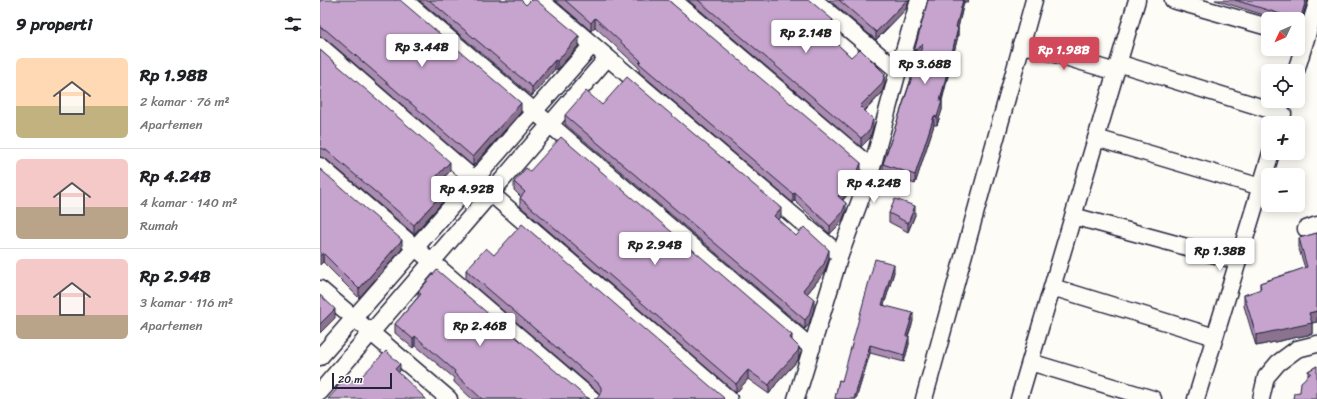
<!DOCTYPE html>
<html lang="id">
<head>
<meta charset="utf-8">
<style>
  :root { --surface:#fff; --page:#f2f2f2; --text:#202124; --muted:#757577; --line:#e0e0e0; --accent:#d1495b }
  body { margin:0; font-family:Sriracha,sans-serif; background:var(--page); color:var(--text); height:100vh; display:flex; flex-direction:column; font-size:15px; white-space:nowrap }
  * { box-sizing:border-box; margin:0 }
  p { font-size:13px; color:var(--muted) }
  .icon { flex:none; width:22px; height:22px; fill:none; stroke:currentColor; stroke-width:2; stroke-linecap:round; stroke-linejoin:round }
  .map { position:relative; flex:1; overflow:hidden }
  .side { display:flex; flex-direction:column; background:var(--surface); width:320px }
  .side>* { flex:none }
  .needle { width:26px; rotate:226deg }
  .controls { position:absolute; left:941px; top:12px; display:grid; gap:8px }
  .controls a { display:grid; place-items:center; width:44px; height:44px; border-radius:6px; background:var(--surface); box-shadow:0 2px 10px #0003; font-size:20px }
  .scale { position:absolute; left:12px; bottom:10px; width:60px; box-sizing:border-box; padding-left:4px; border:2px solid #22223b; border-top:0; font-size:11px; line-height:14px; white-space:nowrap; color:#22223b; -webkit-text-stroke:3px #fdfcf7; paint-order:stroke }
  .price { position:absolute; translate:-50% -34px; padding:0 9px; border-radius:4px; background:#fff; color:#222; font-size:13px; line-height:26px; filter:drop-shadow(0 1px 2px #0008) }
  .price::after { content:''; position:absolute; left:50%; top:24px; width:12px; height:9px; margin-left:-6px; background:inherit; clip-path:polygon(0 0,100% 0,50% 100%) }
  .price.active { background:var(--accent); color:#fff }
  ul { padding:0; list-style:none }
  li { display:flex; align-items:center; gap:12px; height:100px; padding:0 16px }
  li+li { border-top:1px solid var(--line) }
  li span { display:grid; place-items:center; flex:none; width:112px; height:80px; border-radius:6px; color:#555 }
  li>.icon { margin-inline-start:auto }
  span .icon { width:48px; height:48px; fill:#fffc; stroke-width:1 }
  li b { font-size:17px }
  h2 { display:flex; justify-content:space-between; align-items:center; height:48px; padding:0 16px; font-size:17px }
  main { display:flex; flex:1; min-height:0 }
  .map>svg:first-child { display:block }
</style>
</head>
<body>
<main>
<section class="side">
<h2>9 properti<svg class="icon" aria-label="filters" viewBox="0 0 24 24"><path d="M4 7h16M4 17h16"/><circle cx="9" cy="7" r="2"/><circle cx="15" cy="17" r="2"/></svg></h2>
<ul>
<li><span style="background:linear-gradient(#ffd9b3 60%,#c2b280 0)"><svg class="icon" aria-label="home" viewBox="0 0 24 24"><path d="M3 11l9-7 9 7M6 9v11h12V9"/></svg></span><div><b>Rp 1.98B</b><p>2 kamar · 76 m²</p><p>Apartemen</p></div></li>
<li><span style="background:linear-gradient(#f6c9c9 60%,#b9a48a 0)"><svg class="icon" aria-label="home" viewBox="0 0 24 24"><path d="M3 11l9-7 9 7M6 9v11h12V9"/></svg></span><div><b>Rp 4.24B</b><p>4 kamar · 140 m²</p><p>Rumah</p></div></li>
<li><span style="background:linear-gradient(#f6c9c9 70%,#b9a48a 0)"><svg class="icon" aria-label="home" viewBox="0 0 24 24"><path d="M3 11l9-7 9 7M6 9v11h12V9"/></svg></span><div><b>Rp 2.94B</b><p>3 kamar · 116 m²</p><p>Apartemen</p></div></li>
</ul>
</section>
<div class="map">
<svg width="997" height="399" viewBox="0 0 997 399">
  <rect width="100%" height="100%" fill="#fdfcf7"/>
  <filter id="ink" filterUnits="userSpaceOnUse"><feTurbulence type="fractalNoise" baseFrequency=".025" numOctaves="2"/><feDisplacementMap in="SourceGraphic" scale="8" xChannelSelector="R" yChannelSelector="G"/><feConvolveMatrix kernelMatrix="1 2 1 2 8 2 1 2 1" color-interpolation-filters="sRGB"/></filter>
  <g filter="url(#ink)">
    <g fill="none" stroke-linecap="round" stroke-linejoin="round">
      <defs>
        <path id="minor" d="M 84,0 L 492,348
          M 220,0 L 520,255
          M 353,0 L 552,168
          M 494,0 L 578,71
          M 853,0 L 948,27
          M 701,44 L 796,72
          M 0,46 L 409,399
          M 798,63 L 963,114
          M 976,71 L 997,3
          M 776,138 L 941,187
          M 0,166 L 272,399
          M 753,216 L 918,261
          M 986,229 L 997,225
          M 732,287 L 895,337
          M 0,289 L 129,399
          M 0,357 L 272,45
          M 710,362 L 833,399
          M 0,392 L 287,58
          M 476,399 L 520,255 L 552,168 L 578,71 L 599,0
          M 604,399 L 714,0
          M 699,399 L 817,0
          M 876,399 L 951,153
          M 941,399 L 946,377 L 958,363 L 977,349 L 997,344"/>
      </defs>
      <!-- minor casing -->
      <use href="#minor" stroke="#22223b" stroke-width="19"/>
      <!-- minor -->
      <use href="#minor" stroke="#fdfcf7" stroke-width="16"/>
    </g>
    <!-- wall -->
    <path fill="#aa8db1" stroke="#22223b" d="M 0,0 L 201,112 L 153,166 L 6,39 L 1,37 L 0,37 Z
      M 99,0 L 201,0 L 206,5 L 259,45 L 237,70 L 235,69 L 212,96 Z
      M 235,0 L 348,0 L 541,172 L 535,186 L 523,200 L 526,211 L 522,222 L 510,234 L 475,201 L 473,203 L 319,72 L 319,68 L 275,27 L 271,31 Z
      M 368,0 L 489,0 L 513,29 L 507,35 L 531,57 L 565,83 L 562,93 L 545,111 L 553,128 L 550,138 L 541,147 Z
      M 509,0 L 589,0 L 586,9 L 556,40 Z
      M 608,0 L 649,0 L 648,3 L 644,2 L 638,28 L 638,36 L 622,101 L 622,110 L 617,125 L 614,125 L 595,184 L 563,173 L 563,164 L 598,57 L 594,61 Z
      M 895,0 L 988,0 L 980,26 L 978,26 L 978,19 L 957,19 Z
      M 0,50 L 130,171 L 120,182 L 127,197 L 94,234 L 6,159 L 1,157 L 0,157 Z
      M 282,105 L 461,217 L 458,220 L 476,236 L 509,259 L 504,273 L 487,294 L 494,309 L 489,324 L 485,329 L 245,124 L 245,115 Z
      M 0,169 L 82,249 L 39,298 L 3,262 Z
      M 210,171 L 472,341 L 479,356 L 478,360 L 456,384 L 449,394 L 428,379 L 416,393 L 200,206 L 200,198 L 201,197 L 194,190 L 194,182 Z
      M 569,213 L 595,215 L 588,232 L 569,222 Z
      M 997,233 L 997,322 L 992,323 L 992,334 L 936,346 L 924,306 L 924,295 L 940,290 L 940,283 L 985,268 L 979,249 L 979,238 Z
      M 174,255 L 404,399 L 276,399 L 279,396 L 280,394 L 278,392 L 146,279 L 146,270 Z
      M 574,272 L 564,305 L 593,321 L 588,336 L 589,344 L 584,362 L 550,353 L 536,399 L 515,399 L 519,380 L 522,381 Z
      M 98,292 L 266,397 L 270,399 L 152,399 L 134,382 L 134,378 L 95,345 L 93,348 L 75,333 L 75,324 L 98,297 Z
      M 997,366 L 980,392 L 988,376 L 988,371 Z"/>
    <!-- shaded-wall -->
    <path fill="#8b7390" stroke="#22223b" d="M 587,0 L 589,0 L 586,9 L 556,40 L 556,32 Z
      M 643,0 L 644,0 L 644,2 L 636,36 L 636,27 Z
      M 986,0 L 988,0 L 980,26 L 980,20 Z
      M 275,18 L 275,27 L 271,31 L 271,23 Z
      M 513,20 L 513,29 L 503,39 L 503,31 Z
      M 638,28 L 638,36 L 620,106 L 622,101 L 622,110 L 617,125 L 617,117 L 620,101 Z
      M 259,36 L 259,45 L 237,70 L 237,61 Z
      M 603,44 L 603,52 L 594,61 L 594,52 Z
      M 235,60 L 235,69 L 212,96 L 212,87 Z
      M 565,74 L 565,83 L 562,93 L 540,115 L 540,106 Z
      M 201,103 L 201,112 L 153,166 L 153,157 Z
      M 614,116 L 614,125 L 595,184 L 595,175 Z
      M 553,119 L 553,128 L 550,138 L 541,147 L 541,138 Z
      M 130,162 L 130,171 L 115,187 L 115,178 Z
      M 541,163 L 541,172 L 535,186 L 518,204 L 518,196 Z
      M 127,188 L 127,197 L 94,234 L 94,225 Z
      M 475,193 L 475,201 L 473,203 L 473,194 Z
      M 526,203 L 526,211 L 522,222 L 510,234 L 510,226 Z
      M 595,206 L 595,215 L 588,232 L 588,223 Z
      M 461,208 L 461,217 L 454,225 L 454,216 Z
      M 82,240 L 82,249 L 39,298 L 39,289 Z
      M 509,250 L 509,259 L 504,273 L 483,299 L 483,290 Z
      M 3,253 L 3,262 L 0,265 L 0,256 Z
      M 574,264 L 574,272 L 562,312 L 562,305 Z
      M 494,299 L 494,309 L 489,324 L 485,329 L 485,320 Z
      M 15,309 L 15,318 L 0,333 L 0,324 Z
      M 997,311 L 997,322 L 992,323 L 992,334 L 936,346 L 936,335 L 989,313 Z
      M 593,313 L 593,321 L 586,343 L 586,336 Z
      M 472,335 L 472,344 L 470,338 Z
      M 95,336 L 95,345 L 93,348 L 93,339 Z
      M 589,336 L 589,344 L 584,362 L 584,355 Z
      M 550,345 L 550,353 L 536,399 L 534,399 Z
      M 479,347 L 479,356 L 478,360 L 456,384 L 449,394 L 449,385 L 456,375 Z
      M 80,364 L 80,371 L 75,377 L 75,369 Z
      M 428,370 L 428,379 L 416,393 L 416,384 Z"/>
    <!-- building -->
    <path fill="#c6a4ce" stroke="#22223b" d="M 0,0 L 80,0 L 201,103 L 153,157 L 6,30 L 1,28 L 0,28 Z
      M 109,0 L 201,0 L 206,5 L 211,0 L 216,0 L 259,36 L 237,61 L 235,60 L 212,87 Z
      M 245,0 L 348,0 L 541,163 L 535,178 L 518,196 L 526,203 L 522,213 L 510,226 L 475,193 L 473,194 L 319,63 L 321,61 L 275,18 L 271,23 Z
      M 378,0 L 489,0 L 513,20 L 503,31 L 531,57 L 540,49 L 565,74 L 562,84 L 540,106 L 553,119 L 550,130 L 541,138 Z
      M 519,0 L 587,0 L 556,32 Z
      M 608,0 L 643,0 L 636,27 L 638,28 L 620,101 L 622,101 L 617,117 L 614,116 L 595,175 L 563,164 L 603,44 L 594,52 Z
      M 915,0 L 986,0 L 980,20 Z
      M 0,50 L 130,162 L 115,178 L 127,188 L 94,225 L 6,150 L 1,148 L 0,148 Z
      M 307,77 L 461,208 L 454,216 L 476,236 L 484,227 L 509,250 L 504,264 L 483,290 L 494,299 L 489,315 L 485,320 L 245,115 L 266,91 L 282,105 Z
      M 241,137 L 472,335 L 470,338 L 479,347 L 478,351 L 456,375 L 449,385 L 428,370 L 416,384 L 200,198 L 205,192 L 194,182 L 206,168 L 210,171 Z
      M 0,169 L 82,240 L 39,289 L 3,253 L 0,256 Z
      M 575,199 L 595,206 L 588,223 L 569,213 Z
      M 202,224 L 404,398 L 403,399 L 274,399 L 276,399 L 279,396 L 281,391 L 281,387 L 278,383 L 146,270 L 166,248 L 174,255 Z
      M 997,233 L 997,311 L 989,313 L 992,323 L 936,335 L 924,295 L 941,289 L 940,283 L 987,267 L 979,238 Z
      M 555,259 L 574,264 L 562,305 L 593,313 L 586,336 L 589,336 L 584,355 L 550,345 L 534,399 L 517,399 L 515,398 L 519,380 L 522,381 Z
      M 117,270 L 266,397 L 270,399 L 162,399 L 134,373 L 135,371 L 95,336 L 93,339 L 75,324 L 101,294 L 98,292 Z
      M 0,295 L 15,309 L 0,324 Z
      M 66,351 L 80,364 L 75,369 L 106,399 L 8,399 L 17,389 L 16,388 L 28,376 L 35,383 Z
      M 997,366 L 997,399 L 973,399 L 974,393 L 980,392 L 981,382 L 991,373 L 988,371 Z"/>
  </g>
</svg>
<div class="controls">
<a><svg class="needle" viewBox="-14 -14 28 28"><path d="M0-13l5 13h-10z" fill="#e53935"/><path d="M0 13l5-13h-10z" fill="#757577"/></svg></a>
<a><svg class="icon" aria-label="locate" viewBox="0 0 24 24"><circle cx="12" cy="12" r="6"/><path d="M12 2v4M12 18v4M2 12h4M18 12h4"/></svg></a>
<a>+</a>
<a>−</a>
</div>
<div class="scale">20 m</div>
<b class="price" style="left:486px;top:54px">Rp 2.14B</b>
<b class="price" style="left:102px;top:68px">Rp 3.44B</b>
<b class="price active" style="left:744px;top:71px">Rp 1.98B</b>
<b class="price" style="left:605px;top:85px">Rp 3.68B</b>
<b class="price" style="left:554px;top:204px">Rp 4.24B</b>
<b class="price" style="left:147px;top:210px">Rp 4.92B</b>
<b class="price" style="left:335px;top:266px">Rp 2.94B</b>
<b class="price" style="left:900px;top:272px">Rp 1.38B</b>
<b class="price" style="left:160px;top:347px">Rp 2.46B</b>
</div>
</main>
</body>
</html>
